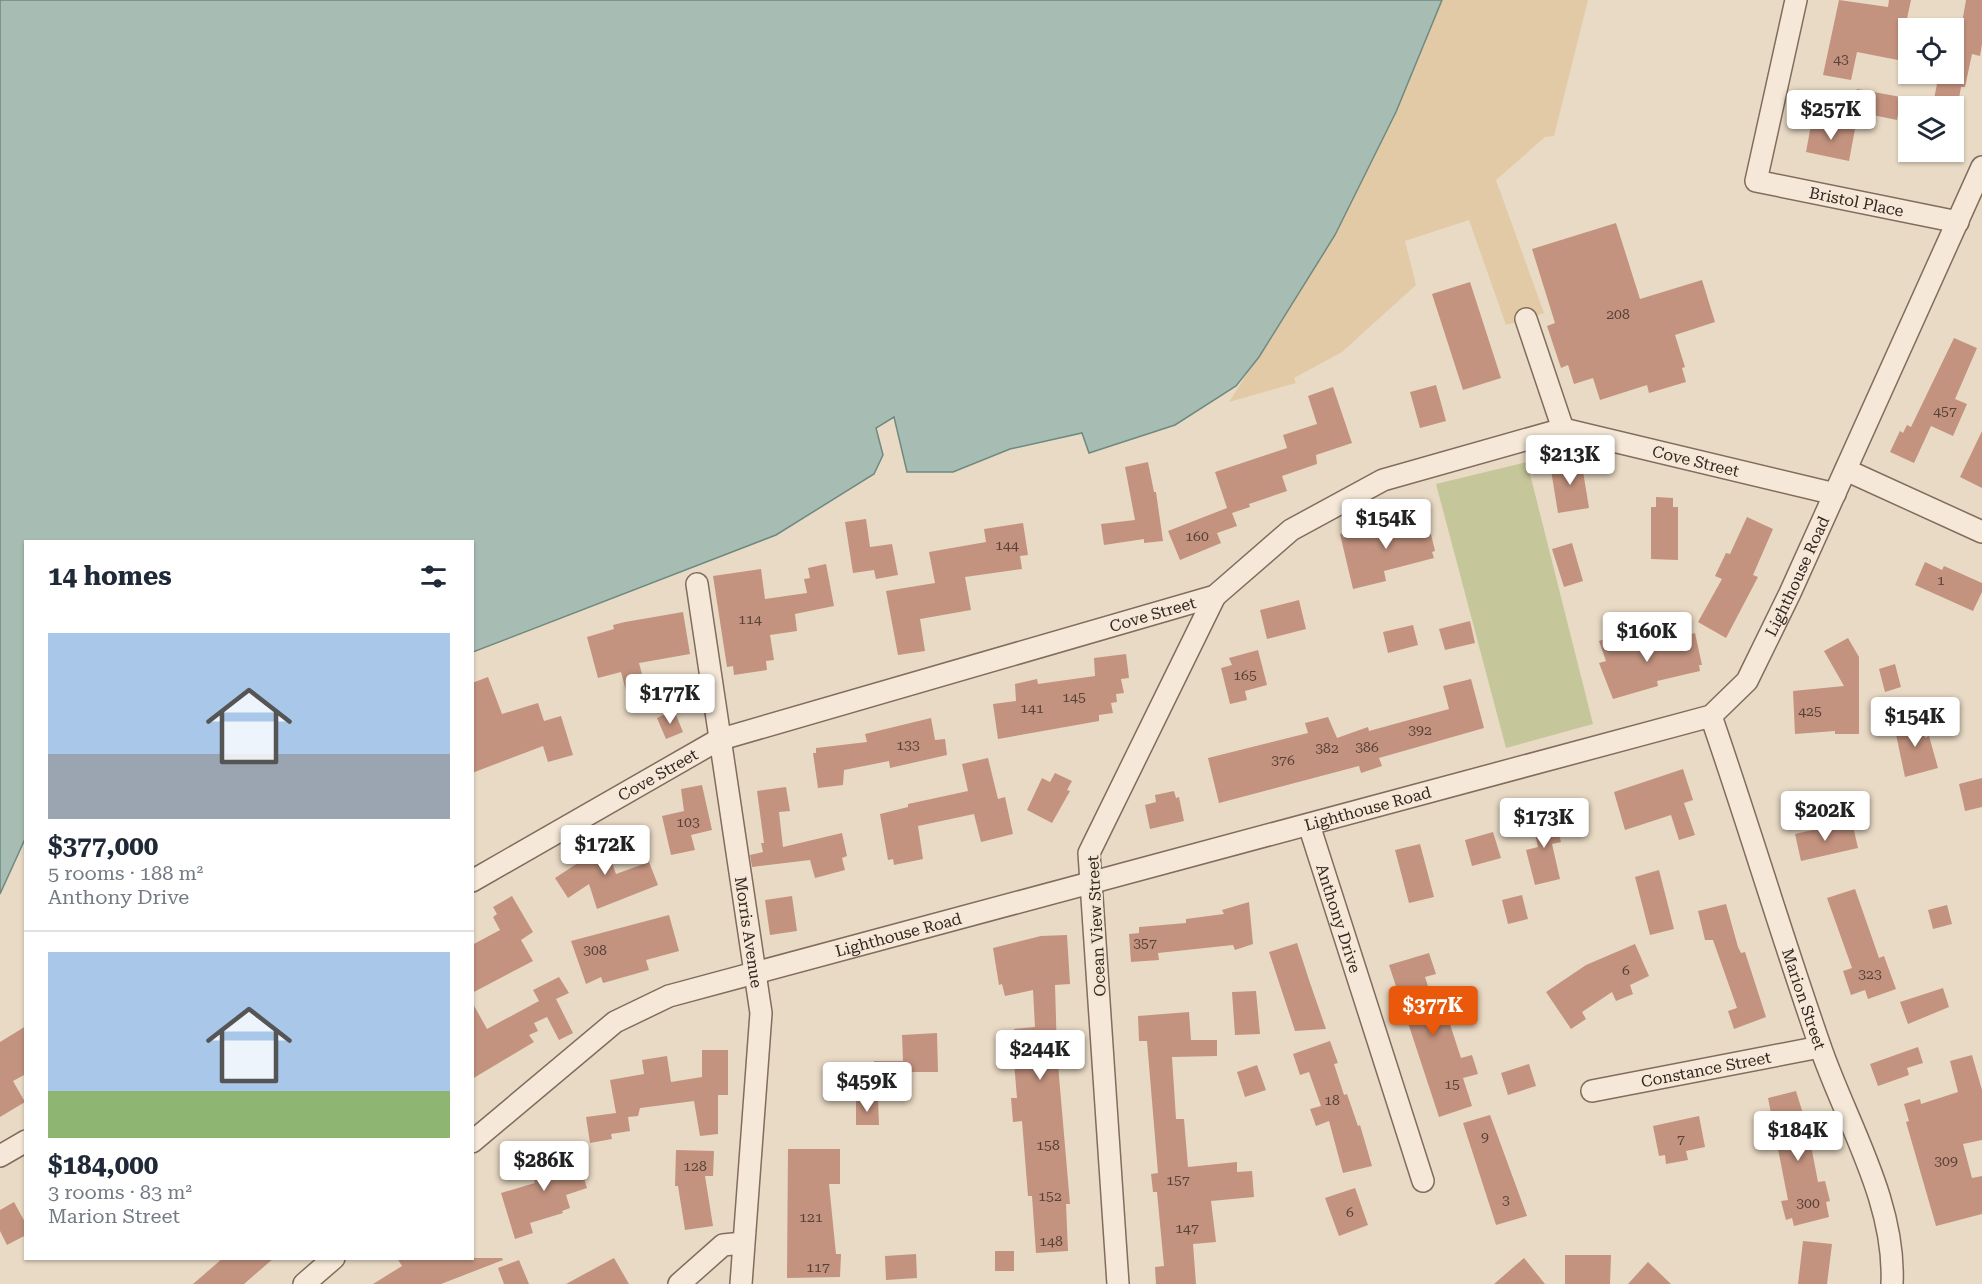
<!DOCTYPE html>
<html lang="en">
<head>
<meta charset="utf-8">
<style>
  :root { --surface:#fff; --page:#f2f2f3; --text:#1f2937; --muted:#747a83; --line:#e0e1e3; --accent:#ea580c }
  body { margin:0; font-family:"Roboto Serif",serif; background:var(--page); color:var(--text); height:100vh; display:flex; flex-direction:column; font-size:22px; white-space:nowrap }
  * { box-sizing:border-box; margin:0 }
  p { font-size:20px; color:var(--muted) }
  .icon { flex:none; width:33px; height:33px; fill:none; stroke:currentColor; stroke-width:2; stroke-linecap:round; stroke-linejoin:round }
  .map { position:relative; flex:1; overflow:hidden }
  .sheet { position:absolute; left:24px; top:540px; width:450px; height:720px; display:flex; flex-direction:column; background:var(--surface); border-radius:0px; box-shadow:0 2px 4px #0004 }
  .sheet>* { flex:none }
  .controls { position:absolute; left:1898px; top:18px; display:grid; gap:12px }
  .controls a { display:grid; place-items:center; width:66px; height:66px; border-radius:0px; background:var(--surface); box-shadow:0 2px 4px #0004; font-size:30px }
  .price { position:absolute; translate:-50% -51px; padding:0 14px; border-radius:6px; background:#fff; color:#222; font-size:20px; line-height:39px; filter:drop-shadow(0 2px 3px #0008) }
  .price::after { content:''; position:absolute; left:50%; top:36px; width:18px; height:14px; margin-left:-9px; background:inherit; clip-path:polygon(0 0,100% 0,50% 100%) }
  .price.on { background:var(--accent); color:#fff }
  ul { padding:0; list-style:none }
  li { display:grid; align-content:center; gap:12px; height:318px; padding:0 24px }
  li+li { border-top:2px solid var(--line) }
  li span { display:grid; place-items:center; height:186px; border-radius:0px; color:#555 }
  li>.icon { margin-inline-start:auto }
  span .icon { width:108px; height:108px; fill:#fffc; stroke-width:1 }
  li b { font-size:26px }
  h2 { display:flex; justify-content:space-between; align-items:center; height:72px; padding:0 24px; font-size:26px }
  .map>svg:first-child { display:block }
</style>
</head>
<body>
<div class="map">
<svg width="1982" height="1284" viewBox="0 0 1982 1284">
  <rect width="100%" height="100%" fill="#e9dac5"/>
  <!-- green -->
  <path fill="#c6c69b" d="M 1527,462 L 1593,724 L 1506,748 L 1436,484 Z"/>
  <!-- sand -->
  <path fill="#e2caa6" d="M 1442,0 L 1588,0 L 1554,136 L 1545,137 L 1496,180 L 1544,313 L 1506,325 L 1469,220 L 1405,241 L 1416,285 L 1342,352 L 1294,378 L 1296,383 L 1229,402 L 1335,235 L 1396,112 Z"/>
  <!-- water -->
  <path fill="#a7bdb4" stroke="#6e8a80" stroke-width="1.5" d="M 0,0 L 1442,0 L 1396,112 L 1335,235 L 1259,357 L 1236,386 L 1175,425 L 1089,453 L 1082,433 L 1010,449 L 953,472 L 907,472 L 894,417 L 876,428 L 883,455 L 874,474 L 776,535 L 473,652 L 472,542 L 26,542 L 25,839 L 0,894 Z"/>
  <!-- building -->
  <path fill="#c3937f" d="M 1839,0 L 1888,7 L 1889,0 L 1911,0 L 1898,60 L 1857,52 L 1851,80 L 1823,75 Z
    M 1966,0 L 1982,0 L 1982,44 L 1980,56 L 1972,54 L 1965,87 L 1961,87 L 1958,104 L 1934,99 L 1939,74 L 1953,74 Z
    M 1857,89 L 1901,97 L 1897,120 L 1853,111 Z
    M 1825,122 L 1855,129 L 1849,161 L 1806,152 L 1811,125 L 1824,127 Z
    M 1616,223 L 1640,299 L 1702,280 L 1715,322 L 1675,335 L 1685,367 L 1682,368 L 1686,382 L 1649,393 L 1647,385 L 1600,400 L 1593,378 L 1574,384 L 1568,365 L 1561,368 L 1547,326 L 1555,323 L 1532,249 Z
    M 1470,282 L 1501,378 L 1463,390 L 1432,294 Z
    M 1954,338 L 1977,348 L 1955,399 L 1967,404 L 1953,436 L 1931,426 L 1914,463 L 1890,452 L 1900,431 L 1903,433 L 1907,425 L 1911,427 Z
    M 1436,385 L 1446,421 L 1420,428 L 1410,392 Z
    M 1333,387 L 1352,443 L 1316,455 L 1317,464 L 1282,476 L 1287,491 L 1249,504 L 1250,507 L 1232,513 L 1237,526 L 1217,533 L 1221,543 L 1180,560 L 1168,531 L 1227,508 L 1215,472 L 1287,448 L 1283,435 L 1317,424 L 1308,396 Z
    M 1982,431 L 1982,488 L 1960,477 Z
    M 1581,459 L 1589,508 L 1558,513 L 1550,464 Z
    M 1148,462 L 1154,492 L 1156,492 L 1163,541 L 1144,543 L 1144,539 L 1104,545 L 1101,524 L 1135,520 L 1125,467 Z
    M 1656,497 L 1673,498 L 1673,507 L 1678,507 L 1678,560 L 1651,559 L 1651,507 L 1656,507 Z
    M 1423,516 L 1425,526 L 1429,526 L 1435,551 L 1432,552 L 1434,558 L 1384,571 L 1386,581 L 1353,589 L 1340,534 Z
    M 1747,517 L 1773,529 L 1753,575 L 1758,577 L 1726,638 L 1698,622 L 1722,579 L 1715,576 L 1726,553 L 1730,554 Z
    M 866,519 L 870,547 L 892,544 L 898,575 L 876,579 L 874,570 L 853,573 L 845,522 Z
    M 1023,523 L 1028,555 L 1020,556 L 1022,569 L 965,577 L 971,610 L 920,619 L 925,651 L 898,655 L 886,591 L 935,583 L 929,552 L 986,542 L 984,529 Z
    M 1572,543 L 1583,581 L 1564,587 L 1552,549 Z
    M 1925,562 L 1942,570 L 1944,566 L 1982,583 L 1982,592 L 1973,611 L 1915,585 Z
    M 826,564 L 834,606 L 795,614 L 797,631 L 770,635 L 774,660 L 766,661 L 767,670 L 734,675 L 733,666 L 727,667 L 713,576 L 761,569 L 765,599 L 807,593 L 804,579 L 810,578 L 808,568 Z
    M 1299,600 L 1306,629 L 1267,639 L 1260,610 Z
    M 683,612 L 690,654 L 639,663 L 651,708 L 632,713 L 621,672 L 598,678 L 587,637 L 614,629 L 613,625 L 625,622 Z
    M 1470,621 L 1475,643 L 1445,650 L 1439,629 Z
    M 1413,625 L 1418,645 L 1388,653 L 1383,632 Z
    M 1624,632 L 1627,650 L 1695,633 L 1702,665 L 1699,665 L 1700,671 L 1657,681 L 1658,686 L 1613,699 L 1599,663 L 1606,661 L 1599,641 Z
    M 1848,638 L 1859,657 L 1859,734 L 1835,734 L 1835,731 L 1795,734 L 1793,691 L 1844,686 L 1824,651 Z
    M 1258,650 L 1267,685 L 1245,691 L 1247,700 L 1230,704 L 1221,668 L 1232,665 L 1229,658 Z
    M 1126,654 L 1129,678 L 1121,679 L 1124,693 L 1116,694 L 1117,702 L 1111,703 L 1113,713 L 1099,715 L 1099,721 L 998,739 L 993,704 L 1016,701 L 1015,684 L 1037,679 L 1038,684 L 1095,676 L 1094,658 Z
    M 1895,664 L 1901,687 L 1885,692 L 1879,669 Z
    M 488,677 L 502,714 L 538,703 L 544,721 L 561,716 L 573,755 L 548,762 L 543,746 L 472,773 L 472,683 Z
    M 1471,679 L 1484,728 L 1379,758 L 1382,766 L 1361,773 L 1359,766 L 1219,803 L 1208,758 L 1308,733 L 1305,723 L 1328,717 L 1337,738 L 1368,727 L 1369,731 L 1449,709 L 1443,686 Z
    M 674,710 L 683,732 L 666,739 L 657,718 Z
    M 931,718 L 935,740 L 945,739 L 947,755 L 890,768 L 889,761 L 844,770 L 843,785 L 818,788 L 813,753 L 816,753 L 816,748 L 867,742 L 865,734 Z
    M 1919,718 L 1925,738 L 1929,736 L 1938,768 L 1905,777 L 1894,725 Z
    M 988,758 L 998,799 L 1005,797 L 1013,834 L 981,842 L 974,814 L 918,826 L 923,859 L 894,865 L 893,859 L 888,860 L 880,814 L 908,807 L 908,804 L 968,791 L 962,764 Z
    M 1683,769 L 1693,800 L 1684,803 L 1695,835 L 1679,840 L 1671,815 L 1625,830 L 1614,792 Z
    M 1055,773 L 1072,781 L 1067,790 L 1070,791 L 1052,823 L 1027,810 L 1042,778 L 1050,782 Z
    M 1982,778 L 1982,807 L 1965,811 L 1959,784 Z
    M 702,785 L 712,830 L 691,835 L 695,850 L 671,855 L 662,816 L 684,811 L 681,789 Z
    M 786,787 L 790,811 L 779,812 L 783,847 L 842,833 L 847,856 L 842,858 L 845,870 L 815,878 L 810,860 L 752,867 L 750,855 L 763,852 L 761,843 L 764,843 L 757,791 Z
    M 1174,791 L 1176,798 L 1179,797 L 1184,821 L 1150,829 L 1145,805 L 1156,802 L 1155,795 Z
    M 1553,811 L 1561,842 L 1552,844 L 1560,879 L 1535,885 L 1526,850 L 1538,847 L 1531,817 Z
    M 1835,825 L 1836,830 L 1853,826 L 1858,848 L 1801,861 L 1795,834 Z
    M 1493,832 L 1501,858 L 1472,866 L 1465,840 Z
    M 603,838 L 616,874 L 649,862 L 658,885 L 597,909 L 589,884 L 568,898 L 555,878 L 581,861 L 576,848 Z
    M 1420,844 L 1434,897 L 1409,903 L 1395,850 Z
    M 1659,870 L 1674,929 L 1650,935 L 1635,877 Z
    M 1855,889 L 1879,958 L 1884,956 L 1896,989 L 1868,999 L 1865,990 L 1851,995 L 1843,971 L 1852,968 L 1827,898 Z
    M 1522,895 L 1528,919 L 1508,924 L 1502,900 Z
    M 512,896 L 533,932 L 521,940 L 533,961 L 472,993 L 472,945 L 500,930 L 493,917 L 497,914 L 493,907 Z
    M 792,896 L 797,931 L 770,935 L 765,900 Z
    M 1249,902 L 1253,944 L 1235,950 L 1233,945 L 1158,953 L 1159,960 L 1131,962 L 1129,934 L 1139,933 L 1139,927 L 1186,923 L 1186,919 L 1224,914 L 1222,910 Z
    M 1726,904 L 1738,947 L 1741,953 L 1745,952 L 1766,1017 L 1734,1029 L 1728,1011 L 1737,1008 L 1713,940 L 1705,940 L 1698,911 Z
    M 1947,905 L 1952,924 L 1933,929 L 1928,910 Z
    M 669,915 L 679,951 L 646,960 L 649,970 L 603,983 L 601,977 L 586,984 L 571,941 Z
    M 1067,935 L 1070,984 L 1055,985 L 1057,1053 L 1070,1204 L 1066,1204 L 1068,1251 L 1036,1253 L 1032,1196 L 1028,1196 L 1022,1121 L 1013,1122 L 1011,1098 L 1017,1098 L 1014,1062 L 1009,1062 L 1008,1045 L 1016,1045 L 1014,1029 L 1035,1027 L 1033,990 L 1005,996 L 1002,984 L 999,985 L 993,948 L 1041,936 Z
    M 1297,943 L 1310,983 L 1326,1029 L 1295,1031 L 1269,952 Z
    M 1635,944 L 1649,976 L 1630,985 L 1633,994 L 1616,1001 L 1612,992 L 1582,1012 L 1586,1019 L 1571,1029 L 1546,992 L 1586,965 Z
    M 1429,953 L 1436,974 L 1425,977 L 1436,1011 L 1445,1009 L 1461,1058 L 1472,1055 L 1478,1074 L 1463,1078 L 1472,1106 L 1439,1117 L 1389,965 Z
    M 559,977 L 569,993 L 556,999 L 573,1033 L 559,1040 L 547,1017 L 534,1023 L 538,1031 L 529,1035 L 534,1042 L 472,1079 L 472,1002 L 487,1029 L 539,1001 L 533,990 Z
    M 1943,988 L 1949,1007 L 1908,1024 L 1900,1002 Z
    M 1256,991 L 1260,1034 L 1235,1035 L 1232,992 Z
    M 1189,1012 L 1191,1040 L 1217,1040 L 1217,1056 L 1172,1057 L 1176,1119 L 1184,1119 L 1188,1167 L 1237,1162 L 1237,1172 L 1252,1171 L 1254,1197 L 1211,1201 L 1216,1242 L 1193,1244 L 1196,1284 L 1156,1284 L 1155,1267 L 1164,1266 L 1157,1192 L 1153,1192 L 1151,1174 L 1158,1173 L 1147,1041 L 1139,1041 L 1138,1016 Z
    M 26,1026 L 26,1074 L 13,1081 L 25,1102 L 0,1117 L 0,1042 Z
    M 937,1033 L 938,1072 L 908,1072 L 909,1084 L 865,1084 L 864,1067 L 874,1067 L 874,1061 L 903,1061 L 902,1035 Z
    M 1330,1041 L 1338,1063 L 1334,1064 L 1344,1095 L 1347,1094 L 1358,1126 L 1360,1125 L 1372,1166 L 1343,1173 L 1329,1121 L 1316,1126 L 1310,1109 L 1321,1106 L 1309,1072 L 1300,1075 L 1293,1054 Z
    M 1918,1047 L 1923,1063 L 1907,1068 L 1909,1075 L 1878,1086 L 1870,1064 Z
    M 702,1050 L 728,1050 L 728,1095 L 718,1095 L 718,1134 L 700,1136 L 694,1101 L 640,1108 L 638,1116 L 628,1117 L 630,1131 L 611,1134 L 612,1139 L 590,1143 L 586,1117 L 616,1113 L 610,1080 L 644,1074 L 642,1060 L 667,1056 L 671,1082 L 702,1077 Z
    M 1972,1055 L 1982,1090 L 1982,1140 L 1963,1144 L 1972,1178 L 1982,1176 L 1982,1214 L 1936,1226 L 1906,1122 L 1909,1121 L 1904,1104 L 1920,1099 L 1921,1104 L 1958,1092 L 1950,1061 Z
    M 1529,1064 L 1536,1086 L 1508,1095 L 1501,1073 Z
    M 1257,1065 L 1266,1090 L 1245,1097 L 1237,1072 Z
    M 1796,1091 L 1808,1130 L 1818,1182 L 1825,1181 L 1830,1201 L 1826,1202 L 1829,1217 L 1794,1226 L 1792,1218 L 1786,1220 L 1781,1201 L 1788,1200 L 1768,1098 Z
    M 878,1100 L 879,1125 L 856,1125 L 856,1101 Z
    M 1490,1115 L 1527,1216 L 1496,1225 L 1463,1123 Z
    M 1699,1116 L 1705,1147 L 1686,1151 L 1688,1160 L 1666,1164 L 1665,1155 L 1659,1156 L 1653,1126 Z
    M 788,1149 L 840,1149 L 840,1184 L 829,1184 L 836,1254 L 841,1254 L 840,1277 L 787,1278 Z
    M 676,1150 L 714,1151 L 713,1176 L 705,1176 L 713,1226 L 685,1230 L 678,1186 L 675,1186 Z
    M 576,1152 L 587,1188 L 566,1195 L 570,1208 L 562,1211 L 563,1213 L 530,1223 L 533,1233 L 515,1239 L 501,1193 L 535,1183 L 528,1160 L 546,1154 L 548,1160 Z
    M 1355,1188 L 1368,1225 L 1339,1236 L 1325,1198 Z
    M 14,1202 L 26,1224 L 26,1235 L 7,1245 L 0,1231 L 0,1210 Z
    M 1803,1241 L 1832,1244 L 1827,1284 L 1798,1284 Z
    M 995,1251 L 1014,1251 L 1014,1271 L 995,1271 Z
    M 916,1254 L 917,1278 L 886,1280 L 885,1256 Z
    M 1565,1255 L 1611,1255 L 1610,1284 L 1565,1284 Z
    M 223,1258 L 274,1258 L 244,1284 L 193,1284 Z
    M 397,1258 L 502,1258 L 503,1260 L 441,1284 L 373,1284 L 402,1266 Z
    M 614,1258 L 629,1284 L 566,1284 Z
    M 1524,1258 L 1545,1284 L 1494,1284 Z
    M 519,1260 L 529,1284 L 504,1284 L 498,1268 Z
    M 1648,1262 L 1671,1284 L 1628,1284 Z"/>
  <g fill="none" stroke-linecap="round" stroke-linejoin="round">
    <defs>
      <g id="street">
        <path id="s1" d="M 1796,0 L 1756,181 L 1958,222"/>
        <path d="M 1526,319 L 1563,429"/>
        <path d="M 1846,470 L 1982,532"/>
        <path id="s2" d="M 697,584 L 761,1013 L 741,1284"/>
        <path id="s3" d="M 1711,716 C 1749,826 1782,937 1820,1046 C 1846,1122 1896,1201 1892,1284"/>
        <path id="s4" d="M 1309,825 L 1423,1181"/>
        <path id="s5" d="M 472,881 L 718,740 L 1215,596 L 1291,530 L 1383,480 L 1563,429 L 1835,494"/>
        <path id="s6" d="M 1592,1091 L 1820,1047"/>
        <path id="s7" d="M 472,1142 L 615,1022 L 669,996 L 1711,716 L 1747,681 L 1790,593 L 1982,167"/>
        <path d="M 0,1156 L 26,1141"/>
        <path d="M 304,1284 L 334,1258"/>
        <path d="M 679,1284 L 723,1245 L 743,1243"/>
        <path d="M 1118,1284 L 1089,853 L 1215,596"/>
      </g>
    </defs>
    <!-- street casing -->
    <use href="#street" stroke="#826c5d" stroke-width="24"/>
    <!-- street -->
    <use href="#street" stroke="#f5e8d8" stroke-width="21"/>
  </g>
  <g text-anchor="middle" stroke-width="4.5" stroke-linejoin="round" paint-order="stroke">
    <!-- number labels -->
    <g font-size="14" fill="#584238">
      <text x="1841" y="64">43</text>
      <text x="1618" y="319">208</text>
      <text x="1945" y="416">457</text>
      <text x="1197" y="541">160</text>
      <text x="1007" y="550">144</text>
      <text x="1941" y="585">1</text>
      <text x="750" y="624">114</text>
      <text x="1245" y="680">165</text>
      <text x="1074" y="702">145</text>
      <text x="1032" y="713">141</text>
      <text x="1810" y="716">425</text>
      <text x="1420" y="735">392</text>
      <text x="908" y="750">133</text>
      <text x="1367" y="752">386</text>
      <text x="1327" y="753">382</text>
      <text x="1283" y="765">376</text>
      <text x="688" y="827">103</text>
      <text x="1145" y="948">357</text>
      <text x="595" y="955">308</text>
      <text x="1626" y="975">6</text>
      <text x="1870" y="979">323</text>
      <text x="1452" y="1089">15</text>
      <text x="1332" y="1105">18</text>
      <text x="1485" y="1142">9</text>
      <text x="1681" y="1144">7</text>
      <text x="1048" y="1150">158</text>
      <text x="1946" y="1166">309</text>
      <text x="695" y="1171">128</text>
      <text x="1178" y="1185">157</text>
      <text x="1050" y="1201">152</text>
      <text x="1506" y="1205">3</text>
      <text x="1808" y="1208">300</text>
      <text x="1350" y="1217">6</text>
      <text x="811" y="1222">121</text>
      <text x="1187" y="1233">147</text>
      <text x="1051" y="1246">148</text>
      <text x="818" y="1272">117</text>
    </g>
    <!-- street labels -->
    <g font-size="16" fill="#342720" stroke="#f1e5d4">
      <text dy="6" stroke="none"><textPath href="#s1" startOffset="288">Bristol Place</textPath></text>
      <text dy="6" stroke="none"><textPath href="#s5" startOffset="1330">Cove Street</textPath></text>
      <text dy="6" stroke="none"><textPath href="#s7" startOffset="1492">Lighthouse Road</textPath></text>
      <text dy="6" stroke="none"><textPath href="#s5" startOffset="736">Cove Street</textPath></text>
      <text dy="6" stroke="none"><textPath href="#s5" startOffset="214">Cove Street</textPath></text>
      <text dy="6" stroke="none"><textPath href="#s7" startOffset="970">Lighthouse Road</textPath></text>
      <text dy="6" stroke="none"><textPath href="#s4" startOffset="98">Anthony Drive</textPath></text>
      <text transform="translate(1096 926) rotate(-93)" y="6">Ocean View Street</text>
      <text dy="6" stroke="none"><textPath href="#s2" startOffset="352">Morris Avenue</textPath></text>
      <text dy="6" stroke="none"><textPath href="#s7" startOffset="484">Lighthouse Road</textPath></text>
      <text dy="6" stroke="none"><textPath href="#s3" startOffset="298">Marion Street</textPath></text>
      <text dy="6" stroke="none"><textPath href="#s6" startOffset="116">Constance Street</textPath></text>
    </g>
  </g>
</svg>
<div class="controls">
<a><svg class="icon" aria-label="locate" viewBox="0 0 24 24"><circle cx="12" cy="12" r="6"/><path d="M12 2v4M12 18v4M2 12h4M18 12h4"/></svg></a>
<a><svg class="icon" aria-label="layers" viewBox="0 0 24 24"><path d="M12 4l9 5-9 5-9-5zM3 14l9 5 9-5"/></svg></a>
</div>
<b class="price" style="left:1831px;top:141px">$257K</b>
<b class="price" style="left:1570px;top:486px">$213K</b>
<b class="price" style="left:1386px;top:550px">$154K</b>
<b class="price" style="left:1647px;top:663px">$160K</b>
<b class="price" style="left:670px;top:725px">$177K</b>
<b class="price" style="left:1915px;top:748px">$154K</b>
<b class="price" style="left:1825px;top:842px">$202K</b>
<b class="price" style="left:1544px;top:849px">$173K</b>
<b class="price" style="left:605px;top:876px">$172K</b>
<b class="price on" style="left:1433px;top:1037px">$377K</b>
<b class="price" style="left:1040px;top:1081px">$244K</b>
<b class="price" style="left:867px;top:1113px">$459K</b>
<b class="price" style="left:1798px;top:1162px">$184K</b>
<b class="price" style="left:544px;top:1192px">$286K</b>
<section class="sheet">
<h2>14 homes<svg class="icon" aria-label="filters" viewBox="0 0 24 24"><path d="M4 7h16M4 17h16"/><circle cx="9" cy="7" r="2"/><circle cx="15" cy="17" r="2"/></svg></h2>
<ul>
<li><span style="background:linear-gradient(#a9c7e8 65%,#9aa5b1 0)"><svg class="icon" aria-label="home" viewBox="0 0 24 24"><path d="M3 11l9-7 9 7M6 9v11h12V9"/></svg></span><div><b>$377,000</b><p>5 rooms · 188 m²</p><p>Anthony Drive</p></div></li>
<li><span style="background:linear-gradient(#a9c7e8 75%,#8fb573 0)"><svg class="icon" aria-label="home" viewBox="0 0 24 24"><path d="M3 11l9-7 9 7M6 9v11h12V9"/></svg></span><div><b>$184,000</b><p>3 rooms · 83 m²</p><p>Marion Street</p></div></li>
</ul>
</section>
</div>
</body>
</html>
